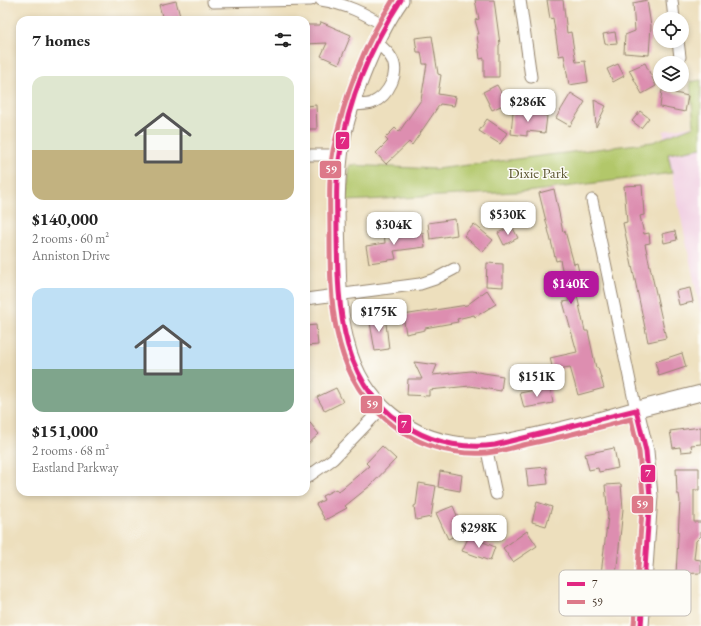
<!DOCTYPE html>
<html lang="en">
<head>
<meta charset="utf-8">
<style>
  :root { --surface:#fff; --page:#f2f2f2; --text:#222; --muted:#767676; --accent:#b5179e }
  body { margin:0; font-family:"EB Garamond",serif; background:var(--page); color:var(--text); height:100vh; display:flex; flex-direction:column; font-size:15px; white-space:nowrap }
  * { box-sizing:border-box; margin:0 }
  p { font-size:13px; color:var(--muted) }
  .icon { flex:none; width:22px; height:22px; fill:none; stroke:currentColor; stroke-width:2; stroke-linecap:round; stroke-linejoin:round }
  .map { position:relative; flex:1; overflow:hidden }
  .drawer { position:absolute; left:16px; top:16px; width:294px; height:480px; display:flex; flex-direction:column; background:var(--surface); border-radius:12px; box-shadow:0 2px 6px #0003 }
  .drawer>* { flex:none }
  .fabs { position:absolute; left:653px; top:12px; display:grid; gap:8px }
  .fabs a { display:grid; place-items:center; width:36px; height:36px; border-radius:50%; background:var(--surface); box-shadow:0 2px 6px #0003; font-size:20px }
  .price { position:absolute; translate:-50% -34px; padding:0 9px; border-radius:8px; background:#fff; color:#222; font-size:13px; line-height:26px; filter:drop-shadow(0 1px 2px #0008) }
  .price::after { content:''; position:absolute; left:50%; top:24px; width:12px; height:9px; margin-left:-6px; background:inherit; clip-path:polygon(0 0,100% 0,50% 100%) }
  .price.selected { background:var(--accent); color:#fff }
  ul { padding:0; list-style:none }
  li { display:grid; align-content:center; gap:8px; height:212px; padding:0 16px }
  li span { display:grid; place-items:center; height:124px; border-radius:12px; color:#555 }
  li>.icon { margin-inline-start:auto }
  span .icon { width:72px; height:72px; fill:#fffc; stroke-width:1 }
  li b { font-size:17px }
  h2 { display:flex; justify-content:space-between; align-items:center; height:48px; padding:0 16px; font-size:17px }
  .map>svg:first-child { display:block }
</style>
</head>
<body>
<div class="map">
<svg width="701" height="626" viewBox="0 0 701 626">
  <rect width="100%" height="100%" fill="#fdfcf7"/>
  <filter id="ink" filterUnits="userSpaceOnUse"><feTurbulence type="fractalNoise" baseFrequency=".025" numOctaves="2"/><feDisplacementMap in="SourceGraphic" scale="8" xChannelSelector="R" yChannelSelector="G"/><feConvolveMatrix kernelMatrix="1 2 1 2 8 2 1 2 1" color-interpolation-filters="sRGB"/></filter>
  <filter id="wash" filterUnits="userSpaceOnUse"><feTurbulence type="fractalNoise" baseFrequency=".012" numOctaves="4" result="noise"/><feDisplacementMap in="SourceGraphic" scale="16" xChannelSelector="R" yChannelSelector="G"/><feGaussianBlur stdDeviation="0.9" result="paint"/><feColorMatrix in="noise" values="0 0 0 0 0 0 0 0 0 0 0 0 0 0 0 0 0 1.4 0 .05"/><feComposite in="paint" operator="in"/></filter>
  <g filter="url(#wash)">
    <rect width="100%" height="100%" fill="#eddfbd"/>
    <!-- built -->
    <path fill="#f1d0e3" d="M 701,124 L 701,314 L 663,131 Z"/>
    <!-- green -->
    <path fill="#b2c76b" stroke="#767844" d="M 701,80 L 701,148 L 668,154 L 672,173 L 534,191 L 346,201 L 350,165 L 436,169 L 653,142 L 694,126 L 690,82 Z"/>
    <g id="blocks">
      <!-- building -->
      <path fill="#dd8eb0" d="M 475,0 L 494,0 L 500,44 L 499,45 L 499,77 L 484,77 L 484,58 L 480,59 L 477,34 L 479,34 L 475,20 L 479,19 Z
        M 547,0 L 563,0 L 567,33 L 571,32 L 576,62 L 585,61 L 588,82 L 569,85 L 564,55 L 559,56 L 553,18 L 550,19 Z
        M 647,0 L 651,26 L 649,55 L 624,53 L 625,35 L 635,31 L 633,3 Z
        M 176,1 L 181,20 L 163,20 L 159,5 Z
        M 321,22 L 351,35 L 339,64 L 321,56 L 327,43 L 306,44 L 306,25 L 320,25 Z
        M 615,32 L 617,43 L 605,44 L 603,34 Z
        M 432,36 L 438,74 L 441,75 L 438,94 L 456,97 L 454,106 L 440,104 L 412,145 L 409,142 L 386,164 L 376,153 L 388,141 L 385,138 L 395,128 L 399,132 L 421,100 L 427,64 L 423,64 L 421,52 L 417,52 L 415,38 Z
        M 645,63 L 656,86 L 642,94 L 629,70 Z
        M 618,64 L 624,76 L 613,82 L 607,69 Z
        M 497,85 L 507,103 L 492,110 L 483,92 Z
        M 662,90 L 688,96 L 685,112 L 660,107 Z
        M 571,93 L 585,102 L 570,126 L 556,118 Z
        M 594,100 L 606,106 L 596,127 Z
        M 316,105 L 317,129 L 306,129 L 306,106 Z
        M 640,111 L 649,118 L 641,128 L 632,121 Z
        M 513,112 L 527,114 L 528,112 L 547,116 L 545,133 L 527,131 L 527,136 L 511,134 Z
        M 487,119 L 507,133 L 500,144 L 479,131 Z
        M 642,185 L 644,215 L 640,216 L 644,234 L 649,233 L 650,243 L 645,244 L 666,338 L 648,342 L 623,223 L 627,222 L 624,186 Z
        M 554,189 L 563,232 L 565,231 L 574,264 L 577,263 L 583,290 L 576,291 L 585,331 L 588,331 L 596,368 L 598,368 L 604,388 L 578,395 L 570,367 L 553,370 L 550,358 L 577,352 L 563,302 L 569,301 L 560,260 L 556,261 L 539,193 Z
        M 455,219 L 457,235 L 430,239 L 428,223 Z
        M 474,224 L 493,240 L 483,252 L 464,236 Z
        M 512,226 L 518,238 L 504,245 L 498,233 Z
        M 399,229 L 400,236 L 423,233 L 425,247 L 394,251 L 396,259 L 369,263 L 366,246 L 385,243 L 384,231 Z
        M 675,231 L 677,240 L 664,243 L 662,234 Z
        M 487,263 L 503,264 L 503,287 L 486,286 Z
        M 690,288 L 693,302 L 679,305 L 676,291 Z
        M 487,290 L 496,304 L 475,317 L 474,315 L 457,319 L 458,322 L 425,328 L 425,330 L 406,334 L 403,315 L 467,305 Z
        M 385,315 L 389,349 L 375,351 L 369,317 Z
        M 316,325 L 318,345 L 306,346 L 306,326 Z
        M 682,353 L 686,367 L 659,376 L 655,362 Z
        M 414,362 L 437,365 L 433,375 L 471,371 L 503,376 L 501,391 L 470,386 L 429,390 L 429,396 L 407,395 L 408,379 L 422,379 Z
        M 550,387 L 553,403 L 524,408 L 520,393 Z
        M 336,388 L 343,402 L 325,411 L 317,397 Z
        M 306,418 L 319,434 L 306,446 Z
        M 701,427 L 701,444 L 691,445 L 692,451 L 681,452 L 680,447 L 673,448 L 670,431 Z
        M 382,446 L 396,459 L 370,486 L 345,506 L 347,508 L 325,520 L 316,504 L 324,500 L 322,496 L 336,489 L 338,492 L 369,466 L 366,463 Z
        M 614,448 L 618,468 L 599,472 L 598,468 L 589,470 L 585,454 Z
        M 546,467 L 548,484 L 528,486 L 526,469 Z
        M 676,468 L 699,468 L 699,490 L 694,490 L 694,522 L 701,522 L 701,536 L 696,541 L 694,559 L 701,560 L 701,573 L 676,574 L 680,501 L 679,494 L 677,494 Z
        M 440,471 L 462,475 L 460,491 L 438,487 Z
        M 419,483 L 436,486 L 431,517 L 416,520 L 414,506 L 416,505 Z
        M 621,484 L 623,509 L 616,576 L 601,574 L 608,516 L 605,485 Z
        M 537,502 L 552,507 L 546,526 L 532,522 Z
        M 453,506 L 464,532 L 448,539 L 436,513 Z
        M 527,531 L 537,546 L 513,562 L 503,548 Z
        M 469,536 L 495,547 L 490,561 L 462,551 Z"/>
    </g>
  </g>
  <g filter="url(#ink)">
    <use href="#blocks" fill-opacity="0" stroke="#94846e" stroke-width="1"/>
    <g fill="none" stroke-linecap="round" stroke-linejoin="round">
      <defs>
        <path id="street" d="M 321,0 C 346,4 364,13 385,26
          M 520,0 L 531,77
          M 672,0 L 674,19
          M 213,2 L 311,0
          M 678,41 L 680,57
          M 353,105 C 359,104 367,105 372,103 C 388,96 402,72 390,56 C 387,51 381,47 377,42
          M 306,155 L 340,155
          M 592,200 L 636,410
          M 306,299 L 420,284 L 435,279 L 454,269
          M 486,446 L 496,494
          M 306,478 L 333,459 L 382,408"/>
        <path id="secondary" d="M 401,0 C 375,37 344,112 340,157 C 336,190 337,224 338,257 C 339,315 342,376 391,415 C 407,428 425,438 446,442 C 474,449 501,443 529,437 C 563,430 597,421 630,411 C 653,405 677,399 701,393
          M 636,410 L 646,451 L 650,496 L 641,626"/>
      </defs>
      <!-- street casing -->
      <use href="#street" stroke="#94846e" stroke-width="13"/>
      <!-- secondary casing -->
      <use href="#secondary" stroke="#94846e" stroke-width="17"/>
      <!-- street -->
      <use href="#street" stroke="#fff" stroke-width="11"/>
      <!-- secondary -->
      <use href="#secondary" stroke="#fff" stroke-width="15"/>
      <defs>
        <path id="bus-1" d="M 401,0 C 371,46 349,99 340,154 C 335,181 337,208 337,236 C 338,310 340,390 413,430 C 437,444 468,449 495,445 L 636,410 L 646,451 L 650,496 L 641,626"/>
        <path id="bus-2" d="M 393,0 C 363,46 344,97 333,151 C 328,178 330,207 330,235 C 330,298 331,368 380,414 C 395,429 413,440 434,447 C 450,452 469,454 486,453 C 500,452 514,447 528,444 C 562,437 597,428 631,419 L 639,452 L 643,496 L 634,626"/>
      </defs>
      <!-- bus-1 casing -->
      <use href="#bus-1" stroke="#fdfcf7" stroke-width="8"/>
      <!-- bus-2 casing -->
      <use href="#bus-2" stroke="#fdfcf7" stroke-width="8"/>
      <!-- bus-1 -->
      <use href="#bus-1" stroke="#e12882" stroke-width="5"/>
      <!-- bus-2 -->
      <use href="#bus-2" stroke="#dd7989" stroke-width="5"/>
    </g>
  </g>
  <g text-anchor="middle" stroke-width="3" stroke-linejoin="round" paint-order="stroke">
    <!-- park labels -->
    <g font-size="15" fill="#5f5935" stroke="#fdfcf7">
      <text x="538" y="178">Dixie Park</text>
    </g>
  </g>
  <!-- legend -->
  <rect x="559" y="570" width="132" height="46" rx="6" fill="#fdfcf7" stroke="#c3bdb6" stroke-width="1"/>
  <rect x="567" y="582" width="18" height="4" fill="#e12882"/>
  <rect x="567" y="600" width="18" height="4" fill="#dd7989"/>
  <g font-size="11" fill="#3b2a1e">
    <text x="592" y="588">7</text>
    <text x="592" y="606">59</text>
  </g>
  <g stroke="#fdfcf7" stroke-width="1.5">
    <rect x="335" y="131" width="15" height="19" rx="4" fill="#e12882"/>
    <rect x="319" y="160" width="23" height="19" rx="4" fill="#dd7989"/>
    <rect x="360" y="395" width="23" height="19" rx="4" fill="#dd7989"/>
    <rect x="397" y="414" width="15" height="20" rx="4" fill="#e12882"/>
    <rect x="640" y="464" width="16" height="19" rx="4" fill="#e12882"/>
    <rect x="631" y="495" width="23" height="19" rx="4" fill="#dd7989"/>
  </g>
  <g font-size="11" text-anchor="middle" font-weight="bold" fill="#fff">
    <text x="343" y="144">7</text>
    <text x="331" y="173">59</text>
    <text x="372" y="408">59</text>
    <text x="404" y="428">7</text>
    <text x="648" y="477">7</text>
    <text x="642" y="508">59</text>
  </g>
</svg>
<div class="fabs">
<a><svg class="icon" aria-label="locate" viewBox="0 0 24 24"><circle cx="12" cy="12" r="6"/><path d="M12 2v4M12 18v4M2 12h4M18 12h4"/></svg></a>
<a><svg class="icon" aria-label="layers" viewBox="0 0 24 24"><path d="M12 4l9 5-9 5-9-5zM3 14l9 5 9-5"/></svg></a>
</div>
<b class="price" style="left:528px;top:123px">$286K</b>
<b class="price" style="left:508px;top:236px">$530K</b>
<b class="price" style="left:394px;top:246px">$304K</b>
<b class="price selected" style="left:571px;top:305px">$140K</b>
<b class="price" style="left:379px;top:333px">$175K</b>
<b class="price" style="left:537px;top:398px">$151K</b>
<b class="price" style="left:479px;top:549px">$298K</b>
<section class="drawer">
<h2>7 homes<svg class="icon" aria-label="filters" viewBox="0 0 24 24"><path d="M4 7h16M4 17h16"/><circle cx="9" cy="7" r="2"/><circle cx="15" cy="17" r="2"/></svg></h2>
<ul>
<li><span style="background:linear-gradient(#dfe7d0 60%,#c2b280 0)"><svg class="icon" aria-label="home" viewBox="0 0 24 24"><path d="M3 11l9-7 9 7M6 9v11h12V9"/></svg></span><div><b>$140,000</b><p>2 rooms · 60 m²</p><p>Anniston Drive</p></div></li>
<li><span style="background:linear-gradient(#bfe0f5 65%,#7fa58c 0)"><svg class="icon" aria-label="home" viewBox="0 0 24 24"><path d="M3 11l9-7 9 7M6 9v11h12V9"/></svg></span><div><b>$151,000</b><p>2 rooms · 68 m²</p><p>Eastland Parkway</p></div></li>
</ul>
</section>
</div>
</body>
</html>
